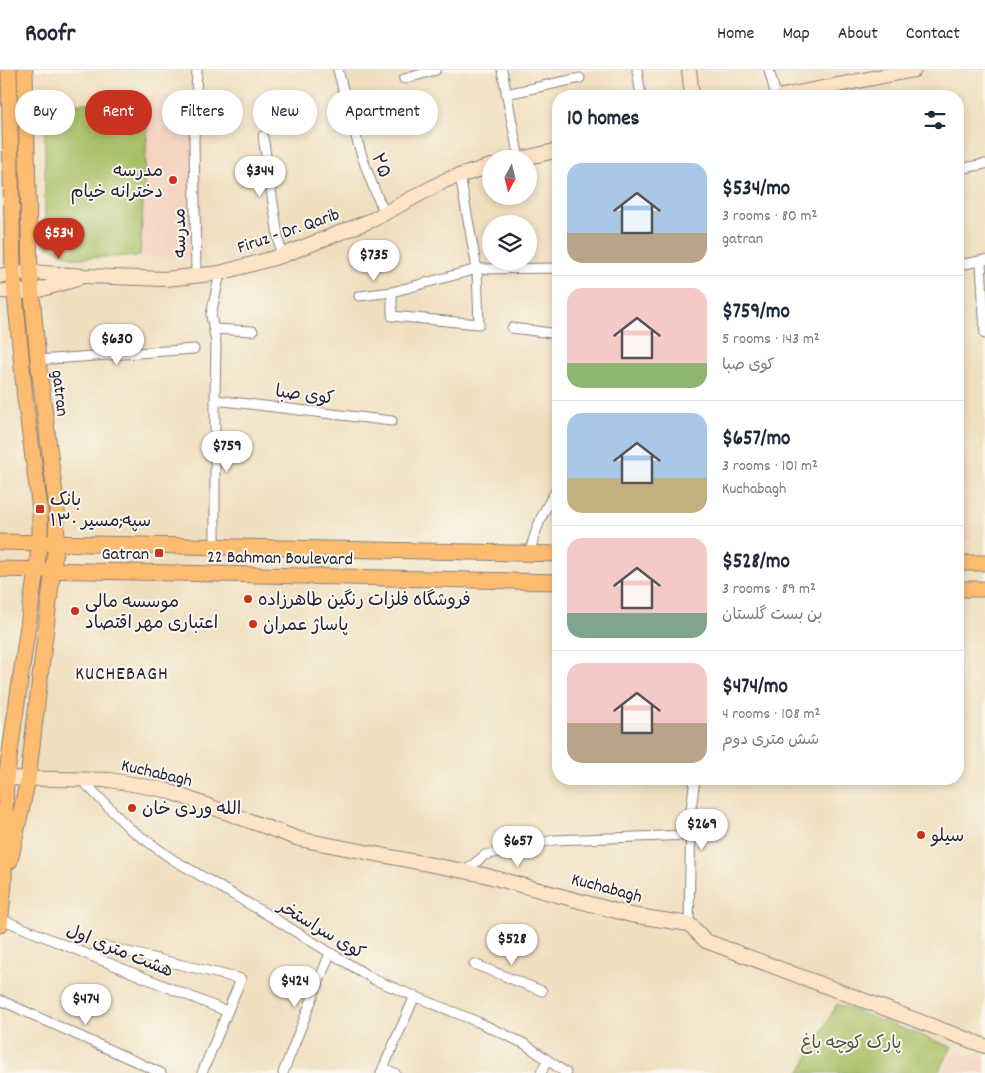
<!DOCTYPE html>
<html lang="en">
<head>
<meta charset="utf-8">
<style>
  :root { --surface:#fff; --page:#f2f2f3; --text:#1f2937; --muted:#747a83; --line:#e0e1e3; --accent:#c8321e }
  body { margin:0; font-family:Dekko,"Playpen Sans Arabic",sans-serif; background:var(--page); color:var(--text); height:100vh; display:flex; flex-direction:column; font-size:19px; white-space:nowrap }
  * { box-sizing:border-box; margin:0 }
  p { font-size:16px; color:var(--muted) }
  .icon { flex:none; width:28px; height:28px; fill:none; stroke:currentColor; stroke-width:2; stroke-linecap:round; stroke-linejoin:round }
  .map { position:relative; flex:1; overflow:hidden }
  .drawer { position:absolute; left:552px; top:20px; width:412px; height:695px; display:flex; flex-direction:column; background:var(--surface); border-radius:20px; box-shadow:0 2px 8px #0003 }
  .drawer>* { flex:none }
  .hud { position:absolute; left:15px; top:20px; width:462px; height:45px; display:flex; gap:10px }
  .needle { width:32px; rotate:187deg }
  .fabs { position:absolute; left:482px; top:80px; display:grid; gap:10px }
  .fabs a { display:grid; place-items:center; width:55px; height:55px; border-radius:50%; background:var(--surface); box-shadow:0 2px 8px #0003; font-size:25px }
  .price { position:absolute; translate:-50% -42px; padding:0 11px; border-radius:18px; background:#fff; color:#222; font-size:16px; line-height:32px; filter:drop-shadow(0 1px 2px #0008) }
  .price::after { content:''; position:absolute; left:50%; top:30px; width:15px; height:11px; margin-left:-8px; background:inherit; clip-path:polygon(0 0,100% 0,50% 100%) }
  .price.current { background:var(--accent); color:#fff }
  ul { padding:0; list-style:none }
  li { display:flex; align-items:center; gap:15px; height:125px; padding:0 15px }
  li+li { border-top:1px solid var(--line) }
  li span { display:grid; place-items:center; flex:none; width:140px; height:100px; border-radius:15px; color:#555 }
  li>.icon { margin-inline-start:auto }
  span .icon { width:60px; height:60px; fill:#fffc; stroke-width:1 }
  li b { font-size:21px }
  h2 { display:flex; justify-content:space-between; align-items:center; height:60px; padding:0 15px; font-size:21px }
  .tag { padding:0 18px; border-radius:22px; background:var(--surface); box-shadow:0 2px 8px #0003; font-size:18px; line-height:45px }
  .tag.current { background:var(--accent); color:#fff }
  header { display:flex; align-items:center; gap:30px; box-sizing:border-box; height:70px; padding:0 25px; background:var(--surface); border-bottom:1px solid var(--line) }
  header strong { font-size:24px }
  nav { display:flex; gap:28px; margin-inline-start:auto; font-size:18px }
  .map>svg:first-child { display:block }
</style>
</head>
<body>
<header>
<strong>Roofr</strong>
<nav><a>Home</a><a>Map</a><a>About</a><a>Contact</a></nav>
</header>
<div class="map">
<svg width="985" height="1003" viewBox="0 0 985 1003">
  <rect width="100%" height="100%" fill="#fbf7ec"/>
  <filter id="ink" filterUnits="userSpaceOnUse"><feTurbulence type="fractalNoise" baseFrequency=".02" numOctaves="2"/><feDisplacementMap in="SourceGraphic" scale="10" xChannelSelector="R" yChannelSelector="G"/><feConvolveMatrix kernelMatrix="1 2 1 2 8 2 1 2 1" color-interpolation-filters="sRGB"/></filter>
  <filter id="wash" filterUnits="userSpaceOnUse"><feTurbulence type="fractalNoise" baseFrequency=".0096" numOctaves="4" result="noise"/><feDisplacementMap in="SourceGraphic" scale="20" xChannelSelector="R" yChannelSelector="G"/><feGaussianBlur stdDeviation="1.12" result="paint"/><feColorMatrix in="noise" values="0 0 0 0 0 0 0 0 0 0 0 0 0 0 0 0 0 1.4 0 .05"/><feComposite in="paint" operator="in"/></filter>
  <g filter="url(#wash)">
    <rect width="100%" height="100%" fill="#f0dfbf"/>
    <!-- built -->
    <path fill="#f4d3c1" d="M 153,25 L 198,25 L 200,28 L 204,188 L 140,186 L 149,33 Z
      M 959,275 L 972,469 L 959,470 Z
      M 955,979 L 985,991 L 985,1003 L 942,1003 Z"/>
    <!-- green -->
    <path fill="#a7be64" stroke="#647050" d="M 45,33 L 149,33 L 140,186 L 74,188 L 45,175 Z
      M 837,934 L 952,977 L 938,1003 L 799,1003 Z"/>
  </g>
  <g filter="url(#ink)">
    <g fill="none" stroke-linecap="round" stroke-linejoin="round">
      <defs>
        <path id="minor" d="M 338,0 C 351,49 362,97 385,143
          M 502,0 L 519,89
          M 637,0 L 641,26
          M 769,0 L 776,26
          M 404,9 L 436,0
          M 506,24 L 580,8
          M 263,66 L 281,186
          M 959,99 L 985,94
          M 981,192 L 985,264
          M 959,195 L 985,190
          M 220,203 L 211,245 L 216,273 L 215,330 L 392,351
          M 196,206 L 194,70 L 197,0
          M 392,222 L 392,246 L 479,254 L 477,199 L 460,106
          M 359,226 L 392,222 L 477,199 L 559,198
          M 512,258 L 559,264
          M 214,259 L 253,261
          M 38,290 L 194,279
          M 215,477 L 215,330
          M 530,483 C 536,455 544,440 559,416
          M 81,709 L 129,758 L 172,789 L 275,849 L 375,910 L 478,952 L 525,974 L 566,1003
          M 465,801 L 485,785 L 554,770 L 691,765
          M 1,849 L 226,941
          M 689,854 L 691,739 L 695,709
          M 92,886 L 103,876 L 241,909 L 202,1003
          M 474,894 L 542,921
          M 0,930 L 161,1003
          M 383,998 L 395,1003
          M 283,1003 L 330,883
          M 381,1003 L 415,926
          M 541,1003 L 547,990"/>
        <path id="secondary" d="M 689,0 L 692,26
          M 782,26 L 914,0
          M 520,89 L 559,80
          M 0,206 L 13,203 L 30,202 L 85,206 L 166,209 L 220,203 L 281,186 L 372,150 L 446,110 L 491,96
          M 0,221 L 32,222 L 77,209
          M 0,708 L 110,710 L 165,720 L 299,769 L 484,805 L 631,845 L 689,854 L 706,871 L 985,976"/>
        <path id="primary" d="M 0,472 L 559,484
          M 959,493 L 985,493
          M 0,499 L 559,512
          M 959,519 L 985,519
          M 10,791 L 28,709 L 56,473 L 57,440 L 38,290 L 30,202 L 25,0
          M 0,855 L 4,814 L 6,709 L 36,500 L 40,473 L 40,439 L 25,328 L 13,203 L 9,0"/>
      </defs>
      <!-- minor casing -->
      <use href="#minor" stroke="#89807d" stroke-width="11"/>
      <!-- secondary casing -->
      <use href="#secondary" stroke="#89807d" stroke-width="16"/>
      <!-- primary casing -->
      <use href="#primary" stroke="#89807d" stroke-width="17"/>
      <!-- minor -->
      <use href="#minor" stroke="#fff" stroke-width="9"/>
      <!-- secondary -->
      <use href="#secondary" stroke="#fee4c6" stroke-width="14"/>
      <!-- primary -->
      <use href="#primary" stroke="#fdbc70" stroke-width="15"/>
    </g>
  </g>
  <!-- markers -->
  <g fill="#c8321e" stroke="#fbf7ec" stroke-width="2">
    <circle cx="173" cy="110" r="5"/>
    <rect x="35" y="434" width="10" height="10" rx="2.5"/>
    <rect x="154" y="478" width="10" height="10" rx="2.5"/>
    <circle cx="248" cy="529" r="5"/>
    <circle cx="75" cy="541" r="5"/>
    <circle cx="253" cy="554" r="5"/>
    <circle cx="132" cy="738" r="5"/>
    <circle cx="921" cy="765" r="5"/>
  </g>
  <g text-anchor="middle" stroke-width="4" stroke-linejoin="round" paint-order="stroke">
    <!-- street labels -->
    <g font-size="18" fill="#22223b" stroke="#fbf7ec">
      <text transform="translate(382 95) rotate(69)" y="6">۲۵</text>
      <text transform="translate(288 160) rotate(-19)" y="6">Firuz - Dr. Qarib</text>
      <text transform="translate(179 163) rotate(-91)" y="6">مدرسه</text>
      <text transform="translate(61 323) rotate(83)" y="6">gatran</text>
      <text transform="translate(305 324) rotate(7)" y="6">کوی صبا</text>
      <text transform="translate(280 487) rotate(1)" y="6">22 Bahman Boulevard</text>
      <text transform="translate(157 702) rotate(13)" y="6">Kuchabagh</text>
      <text transform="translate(607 817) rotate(15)" y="6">Kuchabagh</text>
      <text transform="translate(322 859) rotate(31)" y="6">کوی سراستخر</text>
      <text transform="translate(120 880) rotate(22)" y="6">هشت متری اول</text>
    </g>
    <!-- poi labels -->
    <g font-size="18" fill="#22223b" stroke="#fbf7ec" text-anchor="start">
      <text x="163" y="106" text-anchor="end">مدرسه<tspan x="163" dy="21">دخترانه خیام</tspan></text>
      <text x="50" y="435">بانک<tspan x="50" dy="21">سپه;مسیر ۱۳۰</tspan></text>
      <text x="149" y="489" text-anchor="end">Gatran</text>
      <text x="258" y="535">فروشگاه فلزات رنگین طاهرزاده</text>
      <text x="85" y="537">موسسه مالی<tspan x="85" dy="21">اعتباری مهر اقتصاد</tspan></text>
      <text x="263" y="560">پاساژ عمران</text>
      <text x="142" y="744">الله وردی خان</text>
      <text x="931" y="771">سیلو</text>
    </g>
    <!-- park labels -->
    <g font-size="18" fill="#515949" stroke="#fbf7ec">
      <text x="851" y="978">پارک کوچه باغ</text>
    </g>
    <!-- neighbourhood labels -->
    <g font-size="19" letter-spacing="1" fill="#22223b" stroke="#fbf7ec">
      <text x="122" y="609">KUCHEBAGH</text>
    </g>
  </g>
</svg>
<div class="fabs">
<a><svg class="needle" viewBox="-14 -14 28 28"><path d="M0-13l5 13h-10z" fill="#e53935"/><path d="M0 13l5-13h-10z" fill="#747a83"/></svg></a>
<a><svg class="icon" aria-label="layers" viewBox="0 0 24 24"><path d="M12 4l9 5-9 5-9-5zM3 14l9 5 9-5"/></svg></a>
</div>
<b class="price" style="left:260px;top:128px">$344</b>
<b class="price current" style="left:59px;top:190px">$534</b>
<b class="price" style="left:374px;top:212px">$735</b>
<b class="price" style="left:117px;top:296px">$630</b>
<b class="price" style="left:227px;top:403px">$759</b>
<b class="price" style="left:702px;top:781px">$269</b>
<b class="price" style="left:518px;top:798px">$657</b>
<b class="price" style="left:512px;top:896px">$528</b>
<b class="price" style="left:295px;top:938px">$424</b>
<b class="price" style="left:86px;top:956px">$474</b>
<div class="hud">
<a class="tag">Buy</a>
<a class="tag current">Rent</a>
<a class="tag">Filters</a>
<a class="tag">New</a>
<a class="tag">Apartment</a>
</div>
<section class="drawer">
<h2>10 homes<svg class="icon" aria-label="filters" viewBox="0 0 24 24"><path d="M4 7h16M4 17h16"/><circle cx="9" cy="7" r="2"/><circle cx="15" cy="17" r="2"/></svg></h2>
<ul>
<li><span style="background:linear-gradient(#a9c7e8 70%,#b9a48a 0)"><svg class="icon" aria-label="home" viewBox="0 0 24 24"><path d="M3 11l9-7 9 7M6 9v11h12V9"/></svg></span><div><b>$534/mo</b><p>3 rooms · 80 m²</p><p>gatran</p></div></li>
<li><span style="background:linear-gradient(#f6c9c9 75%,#8fb573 0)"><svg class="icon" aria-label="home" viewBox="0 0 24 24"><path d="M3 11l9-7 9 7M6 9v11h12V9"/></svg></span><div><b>$759/mo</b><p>5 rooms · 143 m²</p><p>کوی صبا</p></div></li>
<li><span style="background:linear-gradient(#a9c7e8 65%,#c2b280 0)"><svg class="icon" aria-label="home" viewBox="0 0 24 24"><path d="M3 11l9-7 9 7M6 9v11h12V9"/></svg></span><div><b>$657/mo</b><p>3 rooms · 101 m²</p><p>Kuchabagh</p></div></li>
<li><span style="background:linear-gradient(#f6c9c9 75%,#7fa58c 0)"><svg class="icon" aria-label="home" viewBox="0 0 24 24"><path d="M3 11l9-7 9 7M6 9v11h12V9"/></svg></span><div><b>$528/mo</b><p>3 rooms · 89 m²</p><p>بن بست گلستان</p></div></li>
<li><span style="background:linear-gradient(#f6c9c9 60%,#b9a48a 0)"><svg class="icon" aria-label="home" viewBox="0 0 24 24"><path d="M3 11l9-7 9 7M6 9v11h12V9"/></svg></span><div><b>$474/mo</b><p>4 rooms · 108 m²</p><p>شش متری دوم</p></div></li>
</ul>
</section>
</div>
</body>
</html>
